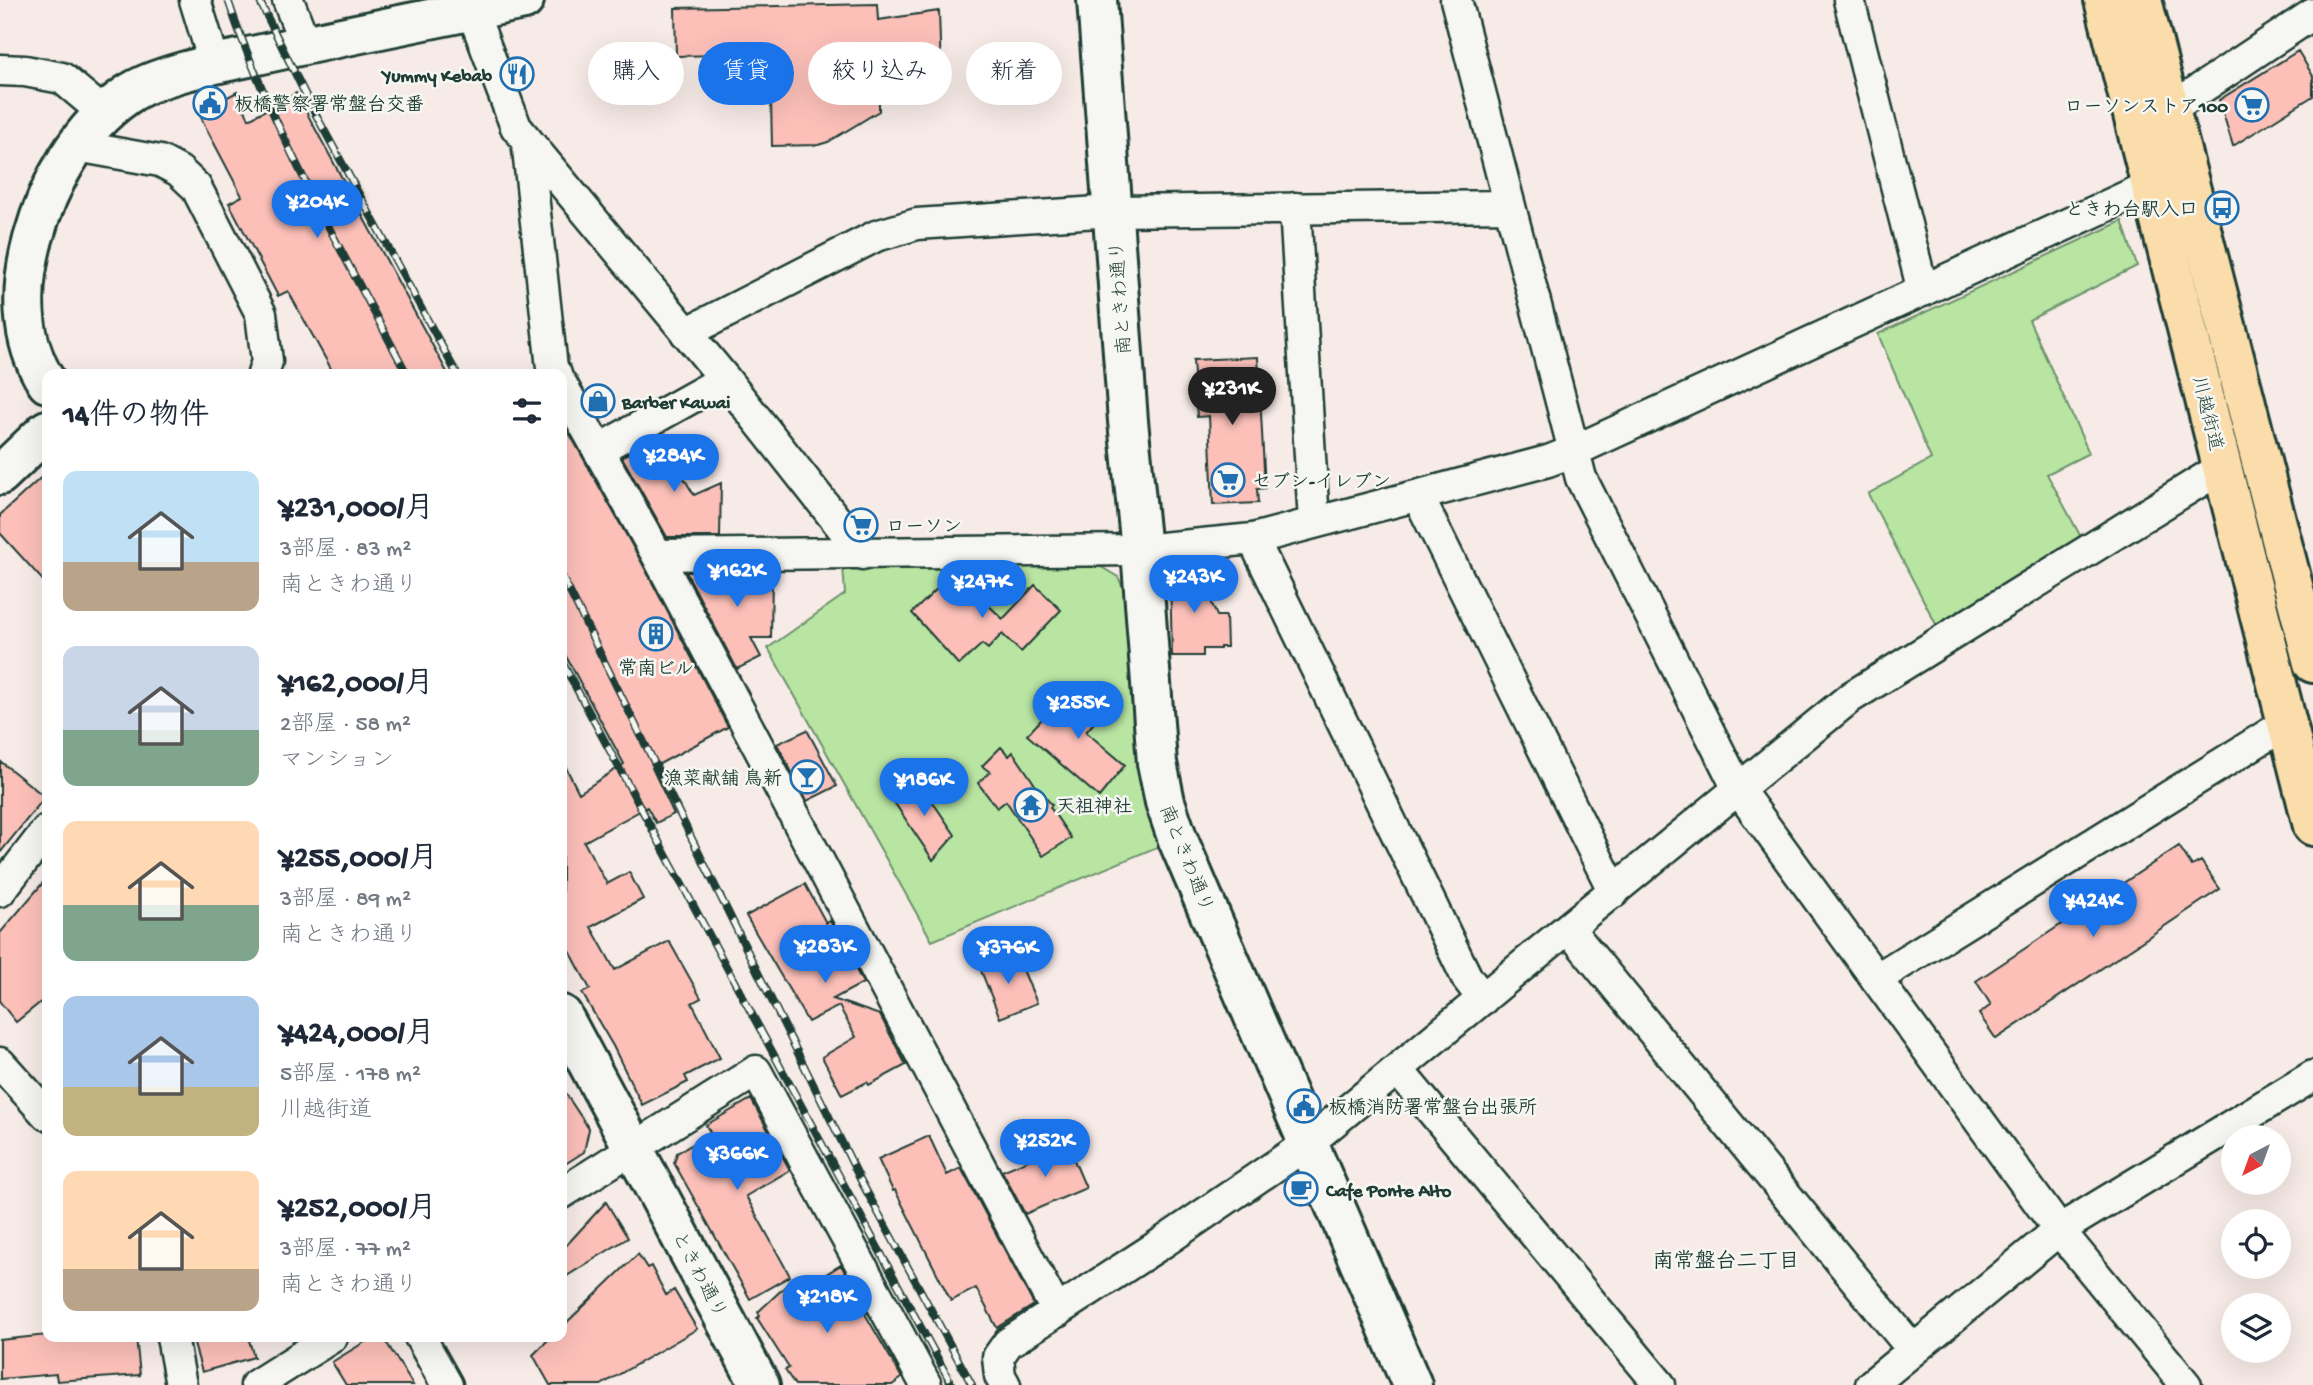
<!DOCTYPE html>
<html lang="ja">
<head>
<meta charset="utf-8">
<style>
  :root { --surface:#fff; --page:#f6f6f7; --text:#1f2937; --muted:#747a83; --accent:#1a73e8 }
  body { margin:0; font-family:"Gochi Hand","Klee One",sans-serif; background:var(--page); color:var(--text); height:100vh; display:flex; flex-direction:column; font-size:26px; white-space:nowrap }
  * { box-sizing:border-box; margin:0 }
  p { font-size:23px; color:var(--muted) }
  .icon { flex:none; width:38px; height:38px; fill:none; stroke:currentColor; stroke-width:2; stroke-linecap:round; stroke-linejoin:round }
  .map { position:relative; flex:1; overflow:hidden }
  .drawer { position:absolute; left:42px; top:369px; width:525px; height:973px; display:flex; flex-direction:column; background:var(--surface); border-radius:14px; box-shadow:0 7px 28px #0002 }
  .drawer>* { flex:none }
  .guide { position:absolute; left:588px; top:42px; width:665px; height:63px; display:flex; gap:14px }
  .needle { width:46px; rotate:221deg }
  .controls { position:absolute; left:2221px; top:1125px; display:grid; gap:14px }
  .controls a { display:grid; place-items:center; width:70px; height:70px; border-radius:50%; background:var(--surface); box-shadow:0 7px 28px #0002; font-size:35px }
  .price { position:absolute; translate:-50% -60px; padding:0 16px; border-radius:24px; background:var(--accent); color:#fff; font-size:23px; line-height:46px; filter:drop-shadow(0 2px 4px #0008) }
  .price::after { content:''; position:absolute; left:50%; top:42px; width:21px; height:16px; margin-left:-10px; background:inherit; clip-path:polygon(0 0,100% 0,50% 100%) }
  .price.selected { background:#222; color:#fff }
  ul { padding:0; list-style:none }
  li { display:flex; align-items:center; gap:21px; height:175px; padding:0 21px }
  li span { display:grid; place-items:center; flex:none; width:196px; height:140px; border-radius:14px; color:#555 }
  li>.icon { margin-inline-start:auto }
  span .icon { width:84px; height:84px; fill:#fffc; stroke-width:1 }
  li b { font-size:30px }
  h2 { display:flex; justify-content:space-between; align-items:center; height:84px; padding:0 21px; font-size:30px }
  .tag { padding:0 24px; border-radius:32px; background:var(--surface); box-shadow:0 7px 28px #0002; font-size:24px; line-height:63px }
  .tag.selected { background:var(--accent); color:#fff }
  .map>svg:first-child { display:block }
</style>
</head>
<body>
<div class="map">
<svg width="2313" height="1385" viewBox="0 0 2313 1385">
  <rect width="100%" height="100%" fill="#f7ebe7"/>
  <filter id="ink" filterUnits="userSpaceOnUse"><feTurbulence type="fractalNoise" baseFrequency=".0143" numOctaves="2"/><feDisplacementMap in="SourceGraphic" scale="14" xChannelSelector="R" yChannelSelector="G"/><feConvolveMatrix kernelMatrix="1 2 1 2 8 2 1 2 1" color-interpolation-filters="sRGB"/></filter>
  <g filter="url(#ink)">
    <!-- green -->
    <path fill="#b9e5a3" stroke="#6c916c" stroke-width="2" d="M 2122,221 L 2137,266 L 2029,320 L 2089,453 L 2047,474 L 2082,539 L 1939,630 L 1868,494 L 1931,459 L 1878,334 Z
      M 843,566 L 1101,567 L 1118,577 L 1124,589 L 1145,757 L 1162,845 L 932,941 L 768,648 L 845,594 Z"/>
    <!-- building -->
    <path fill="#fcc0b9" stroke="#1f3d34" stroke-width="2" d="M 877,4 L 878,20 L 939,11 L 941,73 L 879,76 L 879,111 L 828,142 L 818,145 L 772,146 L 770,54 L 676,56 L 675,8 Z
      M 2298,51 L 2313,76 L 2313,96 L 2233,146 L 2219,100 Z
      M 237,92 L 249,119 L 296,93 L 448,374 L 334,374 L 288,291 L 278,296 L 229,203 L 242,196 L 205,126 L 196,106 L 222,95 L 224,99 Z
      M 1258,357 L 1265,488 L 1257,489 L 1258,503 L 1213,505 L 1209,416 L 1197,417 L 1193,360 Z
      M 562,420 L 642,563 L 728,727 L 652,768 L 674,814 L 656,823 L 647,807 L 584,842 L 607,884 L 629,872 L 643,899 L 591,927 L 615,970 L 669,941 L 701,998 L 692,1003 L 720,1058 L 685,1076 L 688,1082 L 642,1105 L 613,1046 L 582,993 L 590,989 L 562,936 L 562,760 L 579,793 L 624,764 L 562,649 Z
      M 659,436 L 694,495 L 721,483 L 720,537 L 667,537 L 622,457 Z
      M 47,472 L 47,585 L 0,533 L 0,515 Z
      M 1180,564 L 1196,564 L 1217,616 L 1226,616 L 1227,647 L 1220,647 L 1220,649 L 1203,649 L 1203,656 L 1172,656 L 1170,573 Z
      M 686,572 L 772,572 L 771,638 L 751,638 L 761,657 L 737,669 Z
      M 964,582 L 1003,619 L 1035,585 L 1061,610 L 1021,652 L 1002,634 L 988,649 L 982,644 L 959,665 L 912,613 L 943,583 L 954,594 Z
      M 1087,686 L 1109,705 L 1086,732 L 1125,765 L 1099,797 L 1027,735 L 1057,703 L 1065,709 Z
      M 807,730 L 837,786 L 807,801 L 777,744 Z
      M 1001,747 L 1009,756 L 1013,752 L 1038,789 L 1052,805 L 1050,807 L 1071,838 L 1043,856 L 1006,801 L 997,808 L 978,783 L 990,772 L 982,766 Z
      M 0,761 L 45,797 L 0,853 Z
      M 917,779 L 955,835 L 933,860 L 890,796 Z
      M 2179,846 L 2192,866 L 2201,861 L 2220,889 L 1996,1039 L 1979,1014 L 1991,1005 L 1976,981 Z
      M 47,878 L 47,997 L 16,1022 L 0,1002 L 0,933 Z
      M 805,884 L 826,923 L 830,921 L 863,983 L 833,999 L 880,1015 L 906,1065 L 869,1085 L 867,1082 L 842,1095 L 822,1057 L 856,1037 L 839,1006 L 808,1022 L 746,916 Z
      M 1016,953 L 1037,1003 L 1000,1018 L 980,968 Z
      M 562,1088 L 589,1129 L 584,1152 L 562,1166 Z
      M 751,1099 L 790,1170 L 746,1196 L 790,1276 L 750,1299 L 674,1163 L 677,1153 L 711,1134 L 706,1125 Z
      M 929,1136 L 947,1175 L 961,1168 L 1034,1305 L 997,1328 L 976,1288 L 951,1301 L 895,1190 L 893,1191 L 878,1159 Z
      M 1067,1144 L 1086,1188 L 1025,1214 L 1002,1171 Z
      M 606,1202 L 628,1238 L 562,1279 L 562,1250 Z
      M 638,1254 L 647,1268 L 651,1266 L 666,1295 L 674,1290 L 697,1329 L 601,1385 L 550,1385 L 533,1355 L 551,1337 L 562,1337 L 562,1327 Z
      M 841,1265 L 867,1313 L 865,1314 L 902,1378 L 892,1385 L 795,1385 L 785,1370 L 789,1368 L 757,1318 L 760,1316 L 758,1312 L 792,1280 L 798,1291 Z
      M 47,1335 L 47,1337 L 136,1337 L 140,1375 L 57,1381 L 56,1374 L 0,1379 L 0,1340 Z
      M 192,1337 L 248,1337 L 254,1357 L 202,1372 Z
      M 373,1337 L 383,1337 L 413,1385 L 346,1385 L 332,1362 Z"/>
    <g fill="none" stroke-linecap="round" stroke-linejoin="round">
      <defs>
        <path id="minor" d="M 195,0 L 215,65
          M 288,0 L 305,44
          M 468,0 L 516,127 L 725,379 L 863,554
          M 1456,0 L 1581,478 L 1738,789 L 2059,1230 L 2186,1385
          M 1849,0 L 1923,291
          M 0,70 L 25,71 L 62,78 L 105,114
          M 2170,109 L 2313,14
          M 527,140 L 552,368 L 556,374
          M 77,146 L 160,161 L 179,171 L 196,187 L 261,314 L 267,361 L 263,374
          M 1295,208 L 1314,522
          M 686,333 L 876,236 L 917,224 L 1113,211 L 1510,206
          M 562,385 L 657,555 L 1057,1312
          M 598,450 L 725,379
          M 1418,496 L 1614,892
          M 1253,539 L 1467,978 L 1483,999
          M 657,555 L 1141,550 L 1253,539 L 1548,461 L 1574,451 L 2152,185
          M 0,891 L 47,830
          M 1568,928 L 1913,1350
          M 1876,979 L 2287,723
          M 0,1063 L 47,1115
          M 1398,1070 L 1660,1385
          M 562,1193 L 756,1071 L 926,1385
          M 172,1337 L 181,1385
          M 420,1337 L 447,1385
          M 256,1385 L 332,1337
          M 1005,1385 L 1000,1376 L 998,1357 L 1008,1343 L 1162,1243 L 1307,1144 L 1568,928 L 1851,697 L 2223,467
          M 1871,1385 L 2059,1230 L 2313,1076"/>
        <path id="tertiary" d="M 1097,0 L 1128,421 L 1141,550 L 1157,763 L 1165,802 L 1178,840 L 1412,1385
          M 47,383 C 19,340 20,287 33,239 C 48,184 79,128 127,95 C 155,75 218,63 253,56 C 343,36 434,18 524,0
          M 0,475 L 47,430
          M 562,1015 L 760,1385"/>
        <path id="trunk" d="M 2104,0 L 2313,826
          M 2142,0 L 2313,663"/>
      </defs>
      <!-- minor casing -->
      <use href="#minor" stroke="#1f3d34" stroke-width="35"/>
      <!-- tertiary casing -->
      <use href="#tertiary" stroke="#1f3d34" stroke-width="44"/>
      <!-- trunk casing -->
      <use href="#trunk" stroke="#1f3d34" stroke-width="44"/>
      <!-- minor -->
      <use href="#minor" stroke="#f6f6f2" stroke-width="30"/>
      <!-- tertiary -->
      <use href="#tertiary" stroke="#f6f6f2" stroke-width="38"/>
      <!-- trunk -->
      <use href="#trunk" stroke="#faddab" stroke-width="38"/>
      <defs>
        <path id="rail" d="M 228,0 C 272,131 343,253 407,374
          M 259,0 L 310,104 L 457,374
          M 562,576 L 862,1183 L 972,1385
          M 562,662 L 952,1385"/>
      </defs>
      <!-- rail casing -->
      <use href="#rail" stroke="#1f3d34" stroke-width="8"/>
      <!-- rail -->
      <use href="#rail" stroke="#f6f6f2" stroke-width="5" stroke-dasharray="16" stroke-linecap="butt"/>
    </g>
  </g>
  <!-- icons -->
  <defs>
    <symbol id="restaurant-ring" viewBox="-11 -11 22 22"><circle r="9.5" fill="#f6f6f2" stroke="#1f6fb2" stroke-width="1.5"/><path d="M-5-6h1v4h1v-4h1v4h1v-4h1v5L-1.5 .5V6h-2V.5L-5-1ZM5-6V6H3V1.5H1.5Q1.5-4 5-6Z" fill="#1f6fb2"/></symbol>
    <symbol id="civic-ring" viewBox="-11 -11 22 22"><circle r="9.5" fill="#f6f6f2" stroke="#1f6fb2" stroke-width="1.5"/><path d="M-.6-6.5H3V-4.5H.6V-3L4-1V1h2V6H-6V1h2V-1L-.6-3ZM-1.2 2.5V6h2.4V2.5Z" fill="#1f6fb2"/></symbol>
    <symbol id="supermarket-ring" viewBox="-11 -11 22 22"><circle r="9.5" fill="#f6f6f2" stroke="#1f6fb2" stroke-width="1.5"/><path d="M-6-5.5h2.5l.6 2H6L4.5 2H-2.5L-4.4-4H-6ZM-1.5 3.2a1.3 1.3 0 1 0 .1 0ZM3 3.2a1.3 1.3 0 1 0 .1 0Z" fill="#1f6fb2"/></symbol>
    <symbol id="bus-ring" viewBox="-11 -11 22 22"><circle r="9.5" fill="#f6f6f2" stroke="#1f6fb2" stroke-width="1.5"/><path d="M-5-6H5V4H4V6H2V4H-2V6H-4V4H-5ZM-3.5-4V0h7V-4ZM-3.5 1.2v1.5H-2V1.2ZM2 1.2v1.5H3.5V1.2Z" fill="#1f6fb2"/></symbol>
    <symbol id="shop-ring" viewBox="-11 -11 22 22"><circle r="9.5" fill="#f6f6f2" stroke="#1f6fb2" stroke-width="1.5"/><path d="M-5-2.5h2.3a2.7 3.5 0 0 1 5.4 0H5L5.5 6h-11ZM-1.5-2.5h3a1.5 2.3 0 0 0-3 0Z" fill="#1f6fb2"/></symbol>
    <symbol id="building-ring" viewBox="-11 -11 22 22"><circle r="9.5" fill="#f6f6f2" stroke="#1f6fb2" stroke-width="1.5"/><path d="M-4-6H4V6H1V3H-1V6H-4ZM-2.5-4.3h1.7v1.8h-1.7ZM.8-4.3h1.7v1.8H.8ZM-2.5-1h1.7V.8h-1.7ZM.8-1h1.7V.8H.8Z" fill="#1f6fb2"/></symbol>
    <symbol id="bar-ring" viewBox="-11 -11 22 22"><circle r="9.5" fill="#f6f6f2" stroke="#1f6fb2" stroke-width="1.5"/><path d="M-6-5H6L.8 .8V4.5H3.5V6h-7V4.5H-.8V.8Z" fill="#1f6fb2"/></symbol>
    <symbol id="temple-ring" viewBox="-11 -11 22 22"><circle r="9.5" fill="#f6f6f2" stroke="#1f6fb2" stroke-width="1.5"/><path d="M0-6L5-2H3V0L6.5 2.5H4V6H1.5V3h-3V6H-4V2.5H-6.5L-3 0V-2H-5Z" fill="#1f6fb2"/></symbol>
    <symbol id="cafe-ring" viewBox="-11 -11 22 22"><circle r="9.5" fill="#f6f6f2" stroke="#1f6fb2" stroke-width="1.5"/><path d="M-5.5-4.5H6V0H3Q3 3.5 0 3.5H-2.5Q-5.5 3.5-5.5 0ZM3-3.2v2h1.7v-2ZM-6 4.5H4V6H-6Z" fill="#1f6fb2"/></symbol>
  </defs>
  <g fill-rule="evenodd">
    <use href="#restaurant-ring" x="498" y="55" width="38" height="38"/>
    <use href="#civic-ring" x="191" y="84" width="38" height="38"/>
    <use href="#supermarket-ring" x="2233" y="86" width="38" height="38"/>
    <use href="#bus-ring" x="2203" y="189" width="38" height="38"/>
    <use href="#shop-ring" x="579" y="382" width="38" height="38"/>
    <use href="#supermarket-ring" x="1209" y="461" width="38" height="38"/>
    <use href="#supermarket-ring" x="842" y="506" width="38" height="38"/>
    <use href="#building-ring" x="637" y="615" width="38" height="38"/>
    <use href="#bar-ring" x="788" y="758" width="38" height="38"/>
    <use href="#temple-ring" x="1012" y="786" width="38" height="38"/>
    <use href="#civic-ring" x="1285" y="1087" width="38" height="38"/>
    <use href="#cafe-ring" x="1282" y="1170" width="38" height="38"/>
  </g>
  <g text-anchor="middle" stroke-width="5" stroke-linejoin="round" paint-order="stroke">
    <!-- poi labels -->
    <g font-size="19" font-weight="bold" fill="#1f3d34" stroke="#f6f6f2" text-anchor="start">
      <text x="492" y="81" text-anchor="end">Yummy Kebab</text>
      <text x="234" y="110">板橋警察署常盤台交番</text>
      <text x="2228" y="112" text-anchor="end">ローソンストア100</text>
      <text x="2198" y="215" text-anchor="end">ときわ台駅入口</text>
      <text x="622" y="408">Barber Kawai</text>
      <text x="1252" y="487">セブン-イレブン</text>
      <text x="886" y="532">ローソン</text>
      <text x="656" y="674" text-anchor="middle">常南ビル</text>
      <text x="782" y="784" text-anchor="end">漁菜献舗 鳥新</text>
      <text x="1056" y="812">天祖神社</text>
      <text x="1328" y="1113">板橋消防署常盤台出張所</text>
      <text x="1326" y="1196">Cafe Ponte Alto</text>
    </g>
    <!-- street labels -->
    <g font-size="19" fill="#1f3d34" stroke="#f6f6f2">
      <text transform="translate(1119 298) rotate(-94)" y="7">南ときわ通り</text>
      <text transform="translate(2209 413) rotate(76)" y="7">川越街道</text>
      <text transform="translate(1188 858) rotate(68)" y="7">南ときわ通り</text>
      <text transform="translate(701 1274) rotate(62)" y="7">ときわ通り</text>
    </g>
    <!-- neighbourhood labels -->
    <g font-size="21" font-weight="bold" fill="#1f3d34" stroke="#f6f6f2">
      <text x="1726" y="1267">南常盤台二丁目</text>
    </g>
  </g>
</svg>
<div class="controls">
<a><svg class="needle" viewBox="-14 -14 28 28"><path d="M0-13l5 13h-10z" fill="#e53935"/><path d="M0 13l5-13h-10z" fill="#747a83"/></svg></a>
<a><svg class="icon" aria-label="locate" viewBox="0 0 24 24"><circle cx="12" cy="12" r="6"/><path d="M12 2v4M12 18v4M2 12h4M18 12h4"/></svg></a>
<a><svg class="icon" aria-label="layers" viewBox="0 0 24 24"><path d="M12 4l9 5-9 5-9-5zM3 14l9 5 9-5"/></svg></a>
</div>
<b class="price" style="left:317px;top:240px">¥204K</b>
<b class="price selected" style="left:1232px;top:427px">¥231K</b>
<b class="price" style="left:674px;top:494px">¥284K</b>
<b class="price" style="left:737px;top:609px">¥162K</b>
<b class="price" style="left:1194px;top:615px">¥243K</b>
<b class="price" style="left:982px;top:620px">¥247K</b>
<b class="price" style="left:1078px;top:741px">¥255K</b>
<b class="price" style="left:924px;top:818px">¥186K</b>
<b class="price" style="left:2093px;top:939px">¥424K</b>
<b class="price" style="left:825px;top:985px">¥283K</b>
<b class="price" style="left:1008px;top:986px">¥376K</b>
<b class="price" style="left:1045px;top:1179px">¥252K</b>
<b class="price" style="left:737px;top:1192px">¥366K</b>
<b class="price" style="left:827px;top:1335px">¥218K</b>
<div class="guide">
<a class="tag">購入</a>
<a class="tag selected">賃貸</a>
<a class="tag">絞り込み</a>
<a class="tag">新着</a>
</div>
<section class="drawer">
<h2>14件の物件<svg class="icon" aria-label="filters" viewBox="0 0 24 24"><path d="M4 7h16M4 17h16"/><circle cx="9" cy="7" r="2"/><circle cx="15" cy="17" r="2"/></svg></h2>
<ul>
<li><span style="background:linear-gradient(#bfe0f5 65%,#b9a48a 0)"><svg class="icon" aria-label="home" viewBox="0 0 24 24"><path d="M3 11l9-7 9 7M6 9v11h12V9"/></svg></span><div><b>¥231,000/月</b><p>3部屋 · 83 m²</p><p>南ときわ通り</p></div></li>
<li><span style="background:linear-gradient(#c9d6e8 60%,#7fa58c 0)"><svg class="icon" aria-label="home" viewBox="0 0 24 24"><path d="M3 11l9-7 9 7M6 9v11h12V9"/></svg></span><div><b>¥162,000/月</b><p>2部屋 · 58 m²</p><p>マンション</p></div></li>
<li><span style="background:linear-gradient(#ffd9b3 60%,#7fa58c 0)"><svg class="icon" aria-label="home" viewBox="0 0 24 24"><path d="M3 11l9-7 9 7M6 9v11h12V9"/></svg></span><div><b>¥255,000/月</b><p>3部屋 · 89 m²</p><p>南ときわ通り</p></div></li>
<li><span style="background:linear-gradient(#a9c7e8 65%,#c2b280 0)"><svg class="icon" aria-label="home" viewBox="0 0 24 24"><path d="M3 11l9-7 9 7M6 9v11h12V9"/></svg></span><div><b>¥424,000/月</b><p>5部屋 · 178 m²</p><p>川越街道</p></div></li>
<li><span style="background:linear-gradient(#ffd9b3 70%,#b9a48a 0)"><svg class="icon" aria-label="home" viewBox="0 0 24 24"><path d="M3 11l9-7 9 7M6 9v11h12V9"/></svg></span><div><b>¥252,000/月</b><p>3部屋 · 77 m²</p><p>南ときわ通り</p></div></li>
</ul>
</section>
</div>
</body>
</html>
